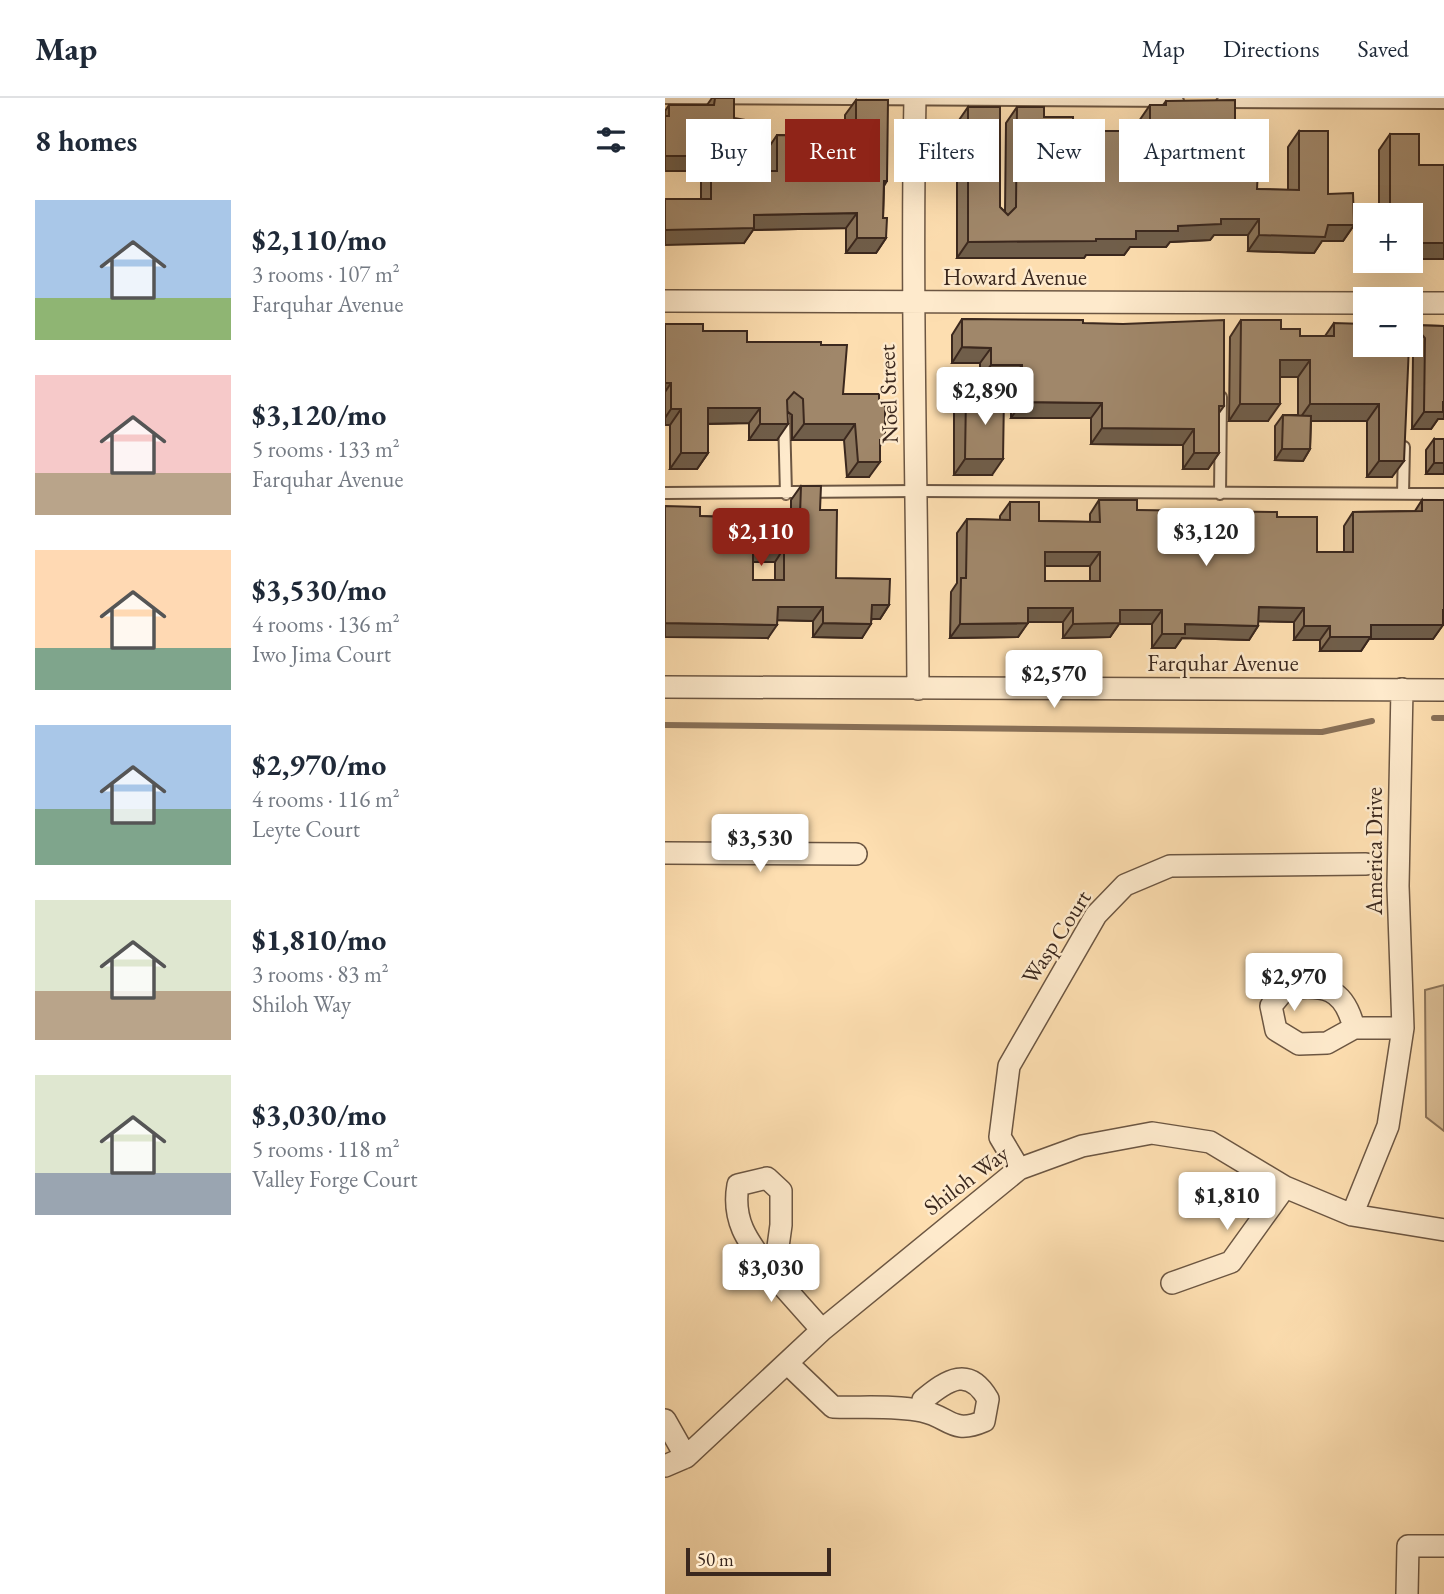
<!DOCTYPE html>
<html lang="en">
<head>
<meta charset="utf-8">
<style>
  :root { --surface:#fff; --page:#f6f6f7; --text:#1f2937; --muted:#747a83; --line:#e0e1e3; --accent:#8f2418 }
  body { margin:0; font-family:"EB Garamond",serif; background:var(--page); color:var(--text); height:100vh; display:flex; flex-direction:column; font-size:26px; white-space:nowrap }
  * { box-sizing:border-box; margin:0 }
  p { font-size:23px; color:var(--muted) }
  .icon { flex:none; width:38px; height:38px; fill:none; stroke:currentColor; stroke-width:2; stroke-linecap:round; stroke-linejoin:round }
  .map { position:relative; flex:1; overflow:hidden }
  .panel { display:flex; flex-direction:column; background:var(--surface); width:665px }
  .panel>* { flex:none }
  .hud { position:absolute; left:21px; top:21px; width:653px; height:63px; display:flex; gap:14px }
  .buttons { position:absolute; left:688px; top:105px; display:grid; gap:14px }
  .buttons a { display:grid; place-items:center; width:70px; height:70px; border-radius:0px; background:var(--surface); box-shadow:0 7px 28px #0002; font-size:35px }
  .scale { position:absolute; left:21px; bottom:18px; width:145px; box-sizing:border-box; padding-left:7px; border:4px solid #3b281e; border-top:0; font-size:19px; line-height:24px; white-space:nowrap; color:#3b281e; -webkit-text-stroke:5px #feeacc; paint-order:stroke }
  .price { position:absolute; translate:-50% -60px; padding:0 16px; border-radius:7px; background:#fff; color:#222; font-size:23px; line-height:46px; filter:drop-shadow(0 2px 4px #0008) }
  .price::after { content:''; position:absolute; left:50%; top:42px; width:21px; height:16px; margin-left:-10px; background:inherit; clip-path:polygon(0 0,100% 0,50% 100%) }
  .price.current { background:var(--accent); color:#fff }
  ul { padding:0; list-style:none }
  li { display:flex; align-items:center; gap:21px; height:175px; padding:0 35px }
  li span { display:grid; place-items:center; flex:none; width:196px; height:140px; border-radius:0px; color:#555 }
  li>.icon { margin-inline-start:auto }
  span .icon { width:84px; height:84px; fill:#fffc; stroke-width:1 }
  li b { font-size:30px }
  h2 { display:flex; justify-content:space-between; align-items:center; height:84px; padding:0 35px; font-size:30px }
  .pill { padding:0 24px; border-radius:0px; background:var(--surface); box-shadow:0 7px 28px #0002; font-size:24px; line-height:63px }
  .pill.current { background:var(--accent); color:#fff }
  header { display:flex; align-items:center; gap:42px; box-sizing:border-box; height:98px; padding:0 35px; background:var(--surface); border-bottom:2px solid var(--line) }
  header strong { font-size:33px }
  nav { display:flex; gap:38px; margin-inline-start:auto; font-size:24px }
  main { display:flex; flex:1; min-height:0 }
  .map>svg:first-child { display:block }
</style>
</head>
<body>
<header>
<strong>Map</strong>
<nav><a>Map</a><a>Directions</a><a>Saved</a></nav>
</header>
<main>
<section class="panel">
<h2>8 homes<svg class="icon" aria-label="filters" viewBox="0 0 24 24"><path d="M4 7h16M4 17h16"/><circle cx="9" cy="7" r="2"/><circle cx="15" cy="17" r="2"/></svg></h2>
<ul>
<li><span style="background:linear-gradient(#a9c7e8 70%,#8fb573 0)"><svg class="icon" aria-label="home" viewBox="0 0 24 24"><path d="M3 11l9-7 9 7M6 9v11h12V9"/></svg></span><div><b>$2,110/mo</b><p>3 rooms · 107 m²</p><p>Farquhar Avenue</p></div></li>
<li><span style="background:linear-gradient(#f6c9c9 70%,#b9a48a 0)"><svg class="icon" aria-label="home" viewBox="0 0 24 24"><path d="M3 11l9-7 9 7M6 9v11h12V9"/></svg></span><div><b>$3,120/mo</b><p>5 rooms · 133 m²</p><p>Farquhar Avenue</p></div></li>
<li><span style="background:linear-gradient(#ffd9b3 70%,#7fa58c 0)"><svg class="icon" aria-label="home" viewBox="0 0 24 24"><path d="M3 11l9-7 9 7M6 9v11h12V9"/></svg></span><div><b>$3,530/mo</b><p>4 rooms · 136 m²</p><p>Iwo Jima Court</p></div></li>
<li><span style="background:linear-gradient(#a9c7e8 60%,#7fa58c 0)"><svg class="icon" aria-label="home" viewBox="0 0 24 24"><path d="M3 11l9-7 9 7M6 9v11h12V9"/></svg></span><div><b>$2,970/mo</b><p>4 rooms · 116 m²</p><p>Leyte Court</p></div></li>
<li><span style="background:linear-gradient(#dfe7d0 65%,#b9a48a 0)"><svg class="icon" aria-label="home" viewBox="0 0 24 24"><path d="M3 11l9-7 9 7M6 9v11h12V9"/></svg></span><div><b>$1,810/mo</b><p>3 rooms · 83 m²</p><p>Shiloh Way</p></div></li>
<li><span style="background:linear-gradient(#dfe7d0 70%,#9aa5b1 0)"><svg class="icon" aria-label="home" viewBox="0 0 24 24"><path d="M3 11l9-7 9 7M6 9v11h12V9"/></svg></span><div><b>$3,030/mo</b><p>5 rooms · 118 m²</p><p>Valley Forge Court</p></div></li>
</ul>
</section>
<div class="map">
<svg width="779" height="1496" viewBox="0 0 779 1496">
  <rect width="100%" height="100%" fill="#fddeb0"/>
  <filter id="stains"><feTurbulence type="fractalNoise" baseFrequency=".00286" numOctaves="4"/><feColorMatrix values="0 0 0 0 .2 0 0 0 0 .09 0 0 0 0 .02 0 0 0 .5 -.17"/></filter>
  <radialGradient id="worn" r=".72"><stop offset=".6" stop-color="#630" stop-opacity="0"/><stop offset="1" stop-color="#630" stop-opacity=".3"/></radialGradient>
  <!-- green -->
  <path fill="#dcbf97" stroke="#8c745a" stroke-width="2" d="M 779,887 L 779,1033 L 761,1019 L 760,892 Z"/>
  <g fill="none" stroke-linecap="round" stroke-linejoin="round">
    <!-- stream -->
    <path stroke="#887058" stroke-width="6" d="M 769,620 L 779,620
      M 0,627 L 657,634 L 707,623"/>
    <defs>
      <path id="lane" d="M 1,0 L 513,3
        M 557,4 L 779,5
        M 119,318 L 121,396
        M 0,395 L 252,393 L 779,396
        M 555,396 L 556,299
        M 738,396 L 739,349"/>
      <path id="street" d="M 250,0 C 246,197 252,394 253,591
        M 0,203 L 700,205
        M 746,205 L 779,205
        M 0,589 L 779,592
        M 0,755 L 191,756
        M 689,930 C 679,889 659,886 620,891 L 606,908 L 611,932 L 634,946 L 662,945 L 689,930 L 738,930
        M 354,1071 L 335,1039 L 344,968 L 431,817 L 460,787 L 505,768 L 701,766
        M 687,1117 L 723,1028 L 738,930 L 733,788 L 737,591
        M 109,1178 C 87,1148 66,1127 73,1087 L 102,1080 L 116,1093 L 116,1127 L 109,1178 L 157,1232
        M 507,1185 L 566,1164 L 620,1089
        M 122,1265 L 168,1309 C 196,1310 230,1307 257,1313 C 285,1319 287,1337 319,1323 L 323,1301 C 304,1268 283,1281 258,1302 L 258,1313
        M 0,1322 L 21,1359
        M 0,1368 L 21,1359 L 157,1232 L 354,1071 L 417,1048 L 487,1035 L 545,1044 L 620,1089 L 687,1117 L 779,1132
        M 742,1496 L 743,1448 L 779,1448"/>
    </defs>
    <!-- lane casing -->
    <use href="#lane" stroke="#6c5642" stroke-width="14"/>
    <!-- street casing -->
    <use href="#street" stroke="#6c5642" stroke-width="24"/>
    <!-- lane -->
    <use href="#lane" stroke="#feeacc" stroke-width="10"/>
    <!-- street -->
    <use href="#street" stroke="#feeacc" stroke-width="21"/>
  </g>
  <!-- wall -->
  <path fill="#8a745b" stroke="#3b281e" stroke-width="2" fill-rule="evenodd" d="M 47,0 L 69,0 L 69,20 L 82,73 L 102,73 L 102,52 L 112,37 L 180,39 L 180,17 L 191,2 L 222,83 L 219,88 L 218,120 L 221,140 L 211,155 L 181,155 L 181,130 L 88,132 L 79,145 L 36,101 L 36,73 L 0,73 L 0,13 L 4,7 L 42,7 Z
    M 501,3 L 559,50 L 503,50 L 503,74 L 592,91 L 623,92 L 623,49 L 634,33 L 663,96 L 689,127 L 678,143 L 657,143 L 649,155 L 583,153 L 583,137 L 549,137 L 545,142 L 505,144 L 501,149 L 465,149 L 459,157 L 421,157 L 419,160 L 292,160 L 292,25 L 303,9 L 335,109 L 340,114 L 341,25 L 352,9 L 379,19 L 408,57 L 426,57 L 426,49 L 437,33 L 474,33 L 474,23 L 485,7 L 498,7 Z
    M 725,36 L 754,67 L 779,67 L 779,161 L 746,161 L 746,117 L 714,117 L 714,52 Z
    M 297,221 L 418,225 L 559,308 L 554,315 L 554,355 L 543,371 L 518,371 L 518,347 L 426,346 L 426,320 L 346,320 L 346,282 L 315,282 L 315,265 L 287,265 L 287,237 Z
    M 576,222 L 616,231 L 635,238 L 660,238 L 669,225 L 700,247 L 746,247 L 746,227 L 779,228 L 779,321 L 773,321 L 766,331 L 747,331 L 748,257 L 743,252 L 727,379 L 702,379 L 702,323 L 646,323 L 645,351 L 638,363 L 610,362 L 610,328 L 618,317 L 633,317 L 633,279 L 615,279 L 603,323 L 564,323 L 565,239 Z
    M 0,226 L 38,233 L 82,244 L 156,247 L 178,296 L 214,302 L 220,342 L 215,348 L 204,379 L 182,379 L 179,342 L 127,342 L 127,317 L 123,314 L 112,342 L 84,342 L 84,325 L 43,326 L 43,355 L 32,371 L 5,371 L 5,327 L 0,327 Z
    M 301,297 L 327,377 L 289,377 L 289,313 Z
    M 769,341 L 779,376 L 761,376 L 761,352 Z
    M 136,388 L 155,412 L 171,480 L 224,507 L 215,521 L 207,521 L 197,540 L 148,539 L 148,523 L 112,522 L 103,540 L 35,418 L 116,421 L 119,417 L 126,417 L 126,402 ZM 88,464 L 110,464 L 110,482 L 88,482 Z
    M 434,402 L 472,412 L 612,419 L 652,454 L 679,454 L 679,428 L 688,414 L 750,413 L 757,402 L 779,525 L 768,541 L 704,541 L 696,553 L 655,553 L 655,542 L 629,542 L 629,524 L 593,523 L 593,528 L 584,542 L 517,540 L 510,550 L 487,550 L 487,526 L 454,526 L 445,539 L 398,540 L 398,524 L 363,524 L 353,539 L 285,540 L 286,494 L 292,485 L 292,435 L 302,421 L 335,422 L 335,418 L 345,404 L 374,423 L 425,424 L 425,416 ZM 380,468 L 425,468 L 425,483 L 380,483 Z"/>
  <!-- shaded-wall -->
  <path fill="#705e4a" stroke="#3b281e" stroke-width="2" d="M 503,33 L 570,34 L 559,50 L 491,50 Z
    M 0,58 L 46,58 L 36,73 L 0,73 Z
    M 192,115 L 181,130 L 88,132 L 79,145 L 0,147 L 0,132 L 89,117 Z
    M 556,121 L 594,121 L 583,137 L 549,137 L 545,142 L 505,144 L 501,149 L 465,149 L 459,157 L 421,157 L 419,160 L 292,160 L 303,144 L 431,141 L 471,133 L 513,128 Z
    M 663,127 L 689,127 L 678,143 L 657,143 L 649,155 L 583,153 L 594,137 Z
    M 192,140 L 221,140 L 211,155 L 181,155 Z
    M 746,145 L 779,145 L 779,161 L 746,161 Z
    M 297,249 L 326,250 L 315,265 L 287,265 Z
    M 615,262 L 645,262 L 633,279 L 603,279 Z
    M 326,267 L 357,267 L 346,282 L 315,282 Z
    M 0,285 L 6,285 L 0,294 Z
    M 357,304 L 437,305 L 426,320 L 346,320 Z
    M 778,304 L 779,304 L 779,321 L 773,321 L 766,331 L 747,331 L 759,314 Z
    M 575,306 L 615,306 L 603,323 L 564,323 Z
    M 645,306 L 714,306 L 702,323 L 633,323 Z
    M 43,310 L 95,310 L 84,325 L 32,326 Z
    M 6,311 L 16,311 L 5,327 L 0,327 L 0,320 Z
    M 95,326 L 123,326 L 112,342 L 84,342 Z
    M 139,326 L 190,326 L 179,342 L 127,342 Z
    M 437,330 L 529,331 L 518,347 L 426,346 Z
    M 617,351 L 645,351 L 638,363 L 610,362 Z
    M 16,355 L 43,355 L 32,371 L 5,371 Z
    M 529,355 L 554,355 L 543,371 L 518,371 Z
    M 300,361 L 338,361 L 327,377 L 289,377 Z
    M 714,363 L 739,363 L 727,379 L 702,379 Z
    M 193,364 L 215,364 L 204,379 L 182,379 Z
    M 769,365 L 779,365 L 779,376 L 761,376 Z
    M 88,450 L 119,450 L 110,464 L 78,464 Z
    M 380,454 L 435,454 L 425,468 L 370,468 Z
    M 207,507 L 224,507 L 215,521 L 197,521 Z
    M 113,509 L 158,509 L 148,523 L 110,522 Z
    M 594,509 L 639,510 L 629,524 L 584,523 Z
    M 363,510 L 408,510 L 398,524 L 354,524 Z
    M 455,512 L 497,512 L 487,526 L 454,526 L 445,539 L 398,540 L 408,526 Z
    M 0,525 L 112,527 L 103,540 L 0,539 Z
    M 158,525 L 206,526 L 197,540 L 148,539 Z
    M 363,525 L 353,539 L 285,540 L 295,526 Z
    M 520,526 L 593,528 L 584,542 L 517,540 L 510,550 L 487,550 L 497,536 Z
    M 706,527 L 778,527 L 768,541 L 704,541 L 696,553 L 655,553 L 665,539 Z
    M 639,528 L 665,528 L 655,542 L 629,542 Z"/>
  <!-- building -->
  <path fill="#a0876a" stroke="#3b281e" stroke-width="2" fill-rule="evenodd" d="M 50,0 L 69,0 L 69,20 L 81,22 L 82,73 L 112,73 L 112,37 L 191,39 L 191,2 L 223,2 L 222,83 L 219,83 L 218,120 L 222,120 L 221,140 L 192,140 L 192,115 L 89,117 L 89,130 L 0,132 L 0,101 L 46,101 L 46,58 L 0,58 L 0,18 L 4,18 L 4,7 L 49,7 Z
    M 570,2 L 570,34 L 503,33 L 503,74 L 593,72 L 592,91 L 634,92 L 634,33 L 663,33 L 663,96 L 688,95 L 689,127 L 663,127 L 660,139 L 594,137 L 594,121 L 556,121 L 556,126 L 513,128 L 513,133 L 471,133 L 471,141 L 431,141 L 431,143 L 303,144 L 303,9 L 335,9 L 335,109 L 343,117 L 351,109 L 352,9 L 379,9 L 379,19 L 408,19 L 408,57 L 437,57 L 437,33 L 485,33 L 485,7 L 501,7 L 501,3 Z
    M 725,36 L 754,36 L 754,67 L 779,67 L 779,145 L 746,145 L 746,117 L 720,117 L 720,114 L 725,114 Z
    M 297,221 L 418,222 L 418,225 L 458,226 L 559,222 L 559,308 L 554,308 L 554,355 L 529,355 L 529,331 L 437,330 L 437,305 L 357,304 L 357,267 L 326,267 L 326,250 L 297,249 Z
    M 576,222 L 616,222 L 616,231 L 635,231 L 635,238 L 669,238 L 669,225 L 700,226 L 700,247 L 744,247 L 739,363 L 714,363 L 714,306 L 645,306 L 645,262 L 615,262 L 615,306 L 575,306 Z
    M 0,226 L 38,226 L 38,233 L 82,233 L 82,244 L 156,244 L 156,247 L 182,247 L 178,296 L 214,296 L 214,302 L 220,303 L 220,342 L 215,342 L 215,364 L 193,364 L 190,326 L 139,326 L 138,301 L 129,294 L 122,302 L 123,326 L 95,326 L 95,310 L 43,310 L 43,355 L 16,355 L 16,311 L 6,311 L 6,285 L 0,285 Z
    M 746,227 L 779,228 L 779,304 L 778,304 L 778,314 L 759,314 L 760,240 L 753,232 L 746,239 Z
    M 301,297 L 339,297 L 338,361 L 300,361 Z
    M 618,317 L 646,318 L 645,351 L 617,351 Z
    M 769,341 L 779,341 L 779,365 L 769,365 Z
    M 136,388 L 156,388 L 155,412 L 172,412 L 171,480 L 225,481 L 224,507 L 207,507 L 206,526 L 158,525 L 158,509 L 113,509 L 112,527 L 0,525 L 0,408 L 35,409 L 35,418 L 119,421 L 119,417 L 135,417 ZM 88,450 L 119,450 L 119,482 L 88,482 Z
    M 434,402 L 472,402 L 472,412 L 612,414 L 612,419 L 652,419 L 652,454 L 688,454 L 688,414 L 757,413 L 757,402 L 779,402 L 779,512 L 778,512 L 778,527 L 706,527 L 706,539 L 665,539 L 665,528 L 639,528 L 639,510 L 594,509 L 593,528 L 520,526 L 520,536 L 497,536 L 497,512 L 455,512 L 455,525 L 408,526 L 408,510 L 363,510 L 363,525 L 295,526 L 296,480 L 301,480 L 302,421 L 345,422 L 345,404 L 374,404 L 374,423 L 435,424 ZM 380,454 L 435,454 L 435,483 L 380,483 Z"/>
  <g text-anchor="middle" stroke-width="5" stroke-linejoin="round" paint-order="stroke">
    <!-- street labels -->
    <g font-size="23" fill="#3b281e" stroke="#feeacc">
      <text x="350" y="187">Howard Avenue</text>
      <text transform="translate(223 296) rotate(-92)" y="8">Noel Street</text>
      <text x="558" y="573">Farquhar Avenue</text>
      <text transform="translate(709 753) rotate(-90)" y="8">America Drive</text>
      <text transform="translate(391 839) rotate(-57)" y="8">Wasp Court</text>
      <text transform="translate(301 1082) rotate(-37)" y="8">Shiloh Way</text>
    </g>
  </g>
  <rect width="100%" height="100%" filter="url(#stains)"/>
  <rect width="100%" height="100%" fill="url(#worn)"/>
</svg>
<div class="buttons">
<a>+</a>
<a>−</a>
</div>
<div class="scale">50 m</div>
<b class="price" style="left:320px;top:329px">$2,890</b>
<b class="price current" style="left:96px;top:470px">$2,110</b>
<b class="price" style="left:541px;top:470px">$3,120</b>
<b class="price" style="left:389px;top:612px">$2,570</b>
<b class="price" style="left:95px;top:776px">$3,530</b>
<b class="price" style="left:629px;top:915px">$2,970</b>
<b class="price" style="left:562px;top:1134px">$1,810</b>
<b class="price" style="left:106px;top:1206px">$3,030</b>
<div class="hud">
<a class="pill">Buy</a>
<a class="pill current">Rent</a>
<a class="pill">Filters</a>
<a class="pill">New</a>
<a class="pill">Apartment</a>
</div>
</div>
</main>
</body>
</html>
